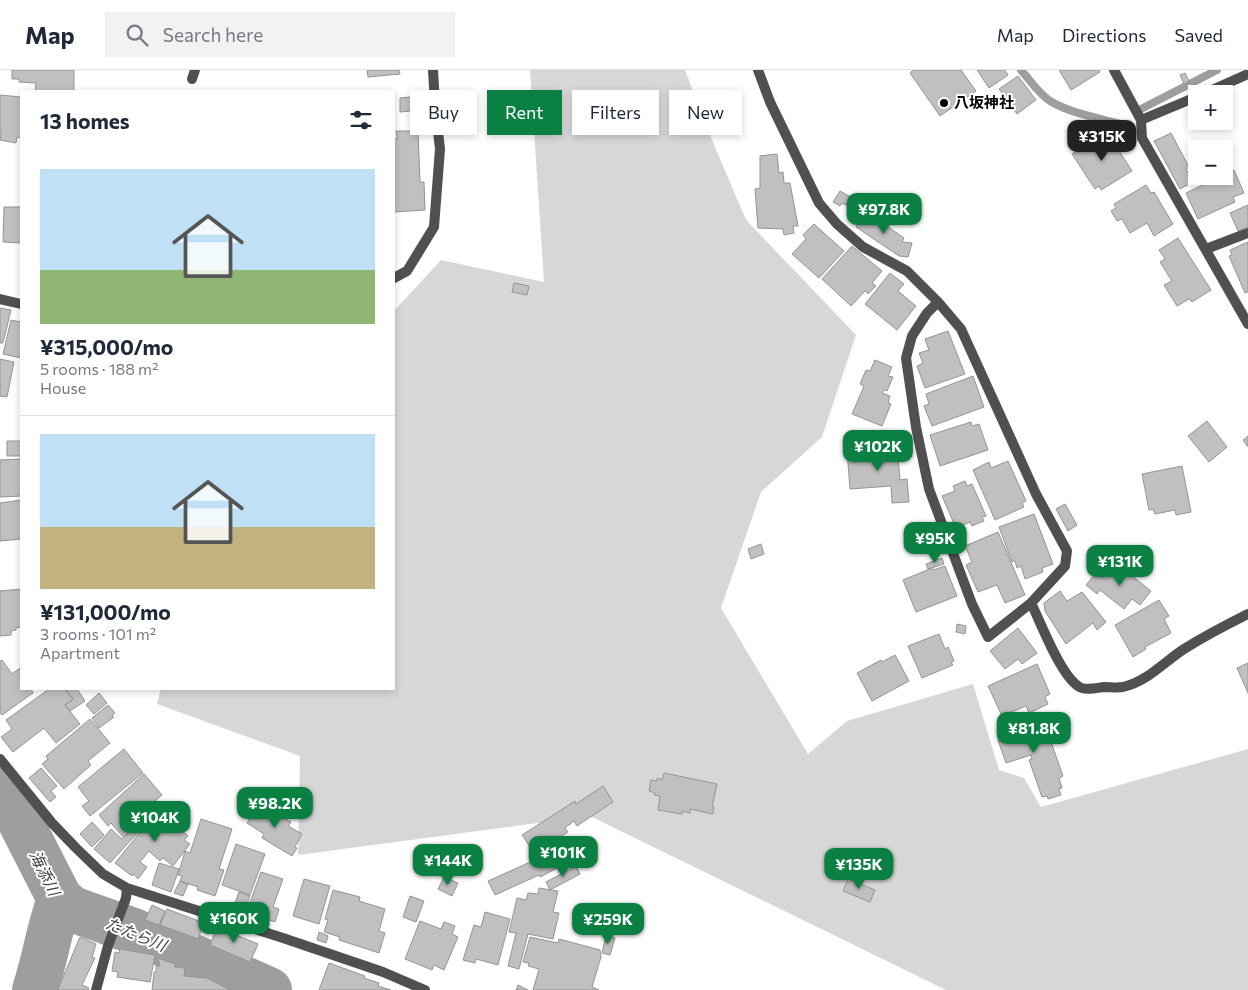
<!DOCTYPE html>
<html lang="en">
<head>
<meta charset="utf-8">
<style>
  :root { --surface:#fff; --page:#f2f2f3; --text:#1f2937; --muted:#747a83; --line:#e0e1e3; --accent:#0b8043 }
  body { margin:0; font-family:Commissioner,"Noto Sans JP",sans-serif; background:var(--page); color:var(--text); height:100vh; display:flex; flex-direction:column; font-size:19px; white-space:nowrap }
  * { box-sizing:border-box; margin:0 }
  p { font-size:16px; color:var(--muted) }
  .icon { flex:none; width:28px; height:28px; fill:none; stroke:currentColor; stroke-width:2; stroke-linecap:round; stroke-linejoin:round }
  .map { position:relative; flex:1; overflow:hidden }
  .panel { position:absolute; left:20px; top:20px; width:375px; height:600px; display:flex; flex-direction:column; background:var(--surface); border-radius:0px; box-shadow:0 2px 8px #0003 }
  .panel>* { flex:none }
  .top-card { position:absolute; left:410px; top:20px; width:475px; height:45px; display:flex; gap:10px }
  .controls { position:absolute; left:1188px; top:15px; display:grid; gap:10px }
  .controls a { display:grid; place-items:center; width:45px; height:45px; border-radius:0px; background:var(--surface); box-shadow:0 2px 8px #0003; font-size:25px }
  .price { position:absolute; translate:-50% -42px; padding:0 11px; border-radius:10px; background:var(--accent); color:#fff; font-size:16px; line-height:32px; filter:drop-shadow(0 1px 2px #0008) }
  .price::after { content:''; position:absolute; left:50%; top:30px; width:15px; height:11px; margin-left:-8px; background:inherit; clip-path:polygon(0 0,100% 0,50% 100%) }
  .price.current { background:#222; color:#fff }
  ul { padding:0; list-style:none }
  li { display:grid; align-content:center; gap:10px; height:265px; padding:0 20px }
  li+li { border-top:1px solid var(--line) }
  li span { display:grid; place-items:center; height:155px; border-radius:0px; color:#555 }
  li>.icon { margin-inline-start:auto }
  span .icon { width:90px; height:90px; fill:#fffc; stroke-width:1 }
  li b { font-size:21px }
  h2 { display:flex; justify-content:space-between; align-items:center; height:60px; padding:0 20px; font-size:21px }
  .chip { padding:0 18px; border-radius:0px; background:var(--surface); box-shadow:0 2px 8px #0003; font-size:18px; line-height:45px }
  .chip.current { background:var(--accent); color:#fff }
  header { display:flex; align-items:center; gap:30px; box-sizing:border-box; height:70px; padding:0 25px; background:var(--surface); border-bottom:1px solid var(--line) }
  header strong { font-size:24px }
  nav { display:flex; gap:28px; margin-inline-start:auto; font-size:18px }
  .search { width:350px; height:45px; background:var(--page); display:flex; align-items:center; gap:12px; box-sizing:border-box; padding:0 18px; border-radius:0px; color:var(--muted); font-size:19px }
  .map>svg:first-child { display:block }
</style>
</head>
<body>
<header>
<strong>Map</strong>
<div class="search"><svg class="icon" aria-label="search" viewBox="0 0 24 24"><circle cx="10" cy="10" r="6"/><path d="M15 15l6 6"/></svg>Search here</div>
<nav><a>Map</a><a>Directions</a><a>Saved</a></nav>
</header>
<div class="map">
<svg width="1248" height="920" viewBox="0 0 1248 920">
  <rect width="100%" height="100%" fill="#fff"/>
  <!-- green -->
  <path fill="#d7d7d7" d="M 530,0 L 685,0 L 712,70 L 746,150 L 856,265 L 822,367 L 761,422 L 721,538 L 808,684 L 847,651 L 973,614 L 999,700 L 1024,708 L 1041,737 L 1248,679 L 1248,920 L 946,920 L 590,746 L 298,785 L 300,686 L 157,634 L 161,619 L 394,619 L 394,241 L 441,190 L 544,212 Z"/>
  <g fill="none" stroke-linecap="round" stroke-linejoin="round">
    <!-- stream -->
    <path stroke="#9e9e9e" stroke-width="8" d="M 1021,0 C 1030,10 1038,23 1050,31 C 1072,44 1099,48 1124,55
      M 1141,39 L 1217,0"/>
    <!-- river -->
    <path stroke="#9e9e9e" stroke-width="46" d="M 0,721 L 13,737 L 60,829 L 72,839 L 136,862 L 269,920
      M 35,920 C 45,890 49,859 60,829"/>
  </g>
  <!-- building -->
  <path fill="#c0c0c0" stroke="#949494" d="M 12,0 L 74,0 L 74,21 L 35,21 L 36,13 L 19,12 L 19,9 L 12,9 Z
    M 367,0 L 399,0 L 400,4 L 368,7 Z
    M 913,0 L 961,0 L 976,21 L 940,46 L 910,3 Z
    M 977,0 L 1005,0 L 1008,5 L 989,18 Z
    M 1059,0 L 1099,0 L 1100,2 L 1071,20 Z
    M 1185,3 L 1189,11 L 1184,14 L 1180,5 Z
    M 1018,6 L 1036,30 L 1017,44 L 999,19 Z
    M 0,25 L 21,27 L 21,68 L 17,67 L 16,73 L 0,70 L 1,63 L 0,62 Z
    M 421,26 L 422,40 L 400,42 L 400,28 Z
    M 396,61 L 418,61 L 420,112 L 424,112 L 425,140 L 394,142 L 394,69 L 397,69 Z
    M 1107,62 L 1132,101 L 1101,120 L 1099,116 L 1095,119 L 1072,84 Z
    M 1171,63 L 1189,97 L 1186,99 L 1193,112 L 1180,119 L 1154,71 Z
    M 777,84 L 779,103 L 783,102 L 784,113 L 790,113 L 798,156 L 793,156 L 794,163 L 784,165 L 783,159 L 758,158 L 755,119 L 760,118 L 760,86 Z
    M 1234,100 L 1244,123 L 1233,127 L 1235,132 L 1198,149 L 1186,123 Z
    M 1146,115 L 1151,123 L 1154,122 L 1173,154 L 1154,166 L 1147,153 L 1130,163 L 1122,149 L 1117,151 L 1111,141 L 1116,138 L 1114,134 Z
    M 840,121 L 858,131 L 854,139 L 842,133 L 840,136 L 833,132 Z
    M 1248,135 L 1248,157 L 1238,161 L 1230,143 Z
    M 4,137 L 21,137 L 21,173 L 3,172 Z
    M 867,140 L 879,147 L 877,149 L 904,168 L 902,172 L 912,173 L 908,187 L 899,186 L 856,157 Z
    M 814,154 L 844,181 L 819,208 L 792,184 L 806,169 L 803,165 Z
    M 1178,168 L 1211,220 L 1192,232 L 1189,229 L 1177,236 L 1164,215 L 1172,211 L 1160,192 L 1165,189 L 1159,180 Z
    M 1248,172 L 1248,222 L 1245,223 L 1229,186 L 1232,185 L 1230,180 Z
    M 852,176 L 882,201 L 872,213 L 876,216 L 868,224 L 865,221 L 851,236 L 822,209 Z
    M 890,203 L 904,214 L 898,221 L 916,236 L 897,260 L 865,234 Z
    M 514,213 L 529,216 L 527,225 L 512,222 Z
    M 0,238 L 11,240 L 3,273 L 0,273 Z
    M 11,250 L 21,252 L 21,288 L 3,284 Z
    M 948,261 L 965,304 L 925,318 L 917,296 L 923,293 L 919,283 L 929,280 L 925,269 Z
    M 0,289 L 14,292 L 7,327 L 0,326 Z
    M 875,290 L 892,297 L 888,306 L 893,307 L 887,321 L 884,320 L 882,323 L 890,326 L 888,333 L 891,334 L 882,356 L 852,344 L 864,316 L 860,314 L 866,300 L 870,301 Z
    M 973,306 L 984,337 L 932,356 L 924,336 L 929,334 L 926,324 Z
    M 1207,351 L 1227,377 L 1209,392 L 1188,366 Z
    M 971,352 L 972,356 L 979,354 L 988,380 L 940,396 L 930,365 Z
    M 1248,366 L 1248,377 L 1243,370 Z
    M 7,371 L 21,371 L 21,386 L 7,386 Z
    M 897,377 L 900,410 L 907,409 L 909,432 L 892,433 L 891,416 L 850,419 L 847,381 Z
    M 21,389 L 21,426 L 0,427 L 0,390 Z
    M 1008,391 L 1026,431 L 1022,433 L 1024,437 L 995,450 L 973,400 L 989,392 L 991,398 Z
    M 1182,396 L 1191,442 L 1176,445 L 1175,440 L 1155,444 L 1153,439 L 1149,440 L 1142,404 Z
    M 965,411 L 967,416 L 972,414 L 986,446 L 982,447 L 984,451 L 972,456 L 970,452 L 956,458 L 942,426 L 955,421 L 953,416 Z
    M 21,430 L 21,469 L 0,471 L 0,433 Z
    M 1065,434 L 1077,455 L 1068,461 L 1056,439 Z
    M 1034,444 L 1053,494 L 1042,498 L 1043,502 L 1025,509 L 1021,496 L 1017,498 L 1015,491 L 1012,492 L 999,457 Z
    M 998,462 L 1025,525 L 1005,533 L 997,515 L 978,522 L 966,495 L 972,492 L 965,476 Z
    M 761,474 L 764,484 L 751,489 L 748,479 Z
    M 942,488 L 944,494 L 928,499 L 926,494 Z
    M 1117,494 L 1151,521 L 1140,535 L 1132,529 L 1124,539 L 1100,520 L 1097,524 L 1086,515 L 1097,502 L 1105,509 Z
    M 945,496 L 957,526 L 916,542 L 903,510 L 932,498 L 933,500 Z
    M 21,519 L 21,557 L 16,558 L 16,560 L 11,561 L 11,565 L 0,566 L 0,521 Z
    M 1060,521 L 1067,531 L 1082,522 L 1106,552 L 1097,560 L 1093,553 L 1066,574 L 1045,541 L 1044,533 Z
    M 1159,530 L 1169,546 L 1164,549 L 1171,563 L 1145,577 L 1146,579 L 1133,587 L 1115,555 Z
    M 957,554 L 966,556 L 965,564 L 956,562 Z
    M 1018,558 L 1037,583 L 1022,594 L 1018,589 L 1005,599 L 990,581 Z
    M 939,564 L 945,579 L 948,577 L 954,591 L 951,592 L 953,595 L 922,608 L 908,576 Z
    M 895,585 L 909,611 L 872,631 L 857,603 L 881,590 L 882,592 Z
    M 2,590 L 12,604 L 20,598 L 21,619 L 31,619 L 33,623 L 2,645 L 0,643 L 0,591 Z
    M 1248,593 L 1248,623 L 1237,598 Z
    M 1037,594 L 1050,624 L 1045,627 L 1048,634 L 1029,643 L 1026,636 L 1002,646 L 988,616 Z
    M 49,619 L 65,619 L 73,629 L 65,635 L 80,654 L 56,673 L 44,658 L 13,682 L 1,667 L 12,659 L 6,650 Z
    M 65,619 L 77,619 L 85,631 L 70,641 L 65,635 L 73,629 Z
    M 99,623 L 107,633 L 94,644 L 86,635 Z
    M 108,635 L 115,643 L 112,645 L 114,647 L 99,658 L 92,648 Z
    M 1042,646 L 1063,706 L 1059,708 L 1062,718 L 1059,719 L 1061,725 L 1048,729 L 1047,726 L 1042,727 L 1029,690 L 1032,689 L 1031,685 L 1006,693 L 998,670 L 1006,668 L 1002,658 L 1025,650 L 1028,658 L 1037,655 L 1035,648 Z
    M 90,649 L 110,673 L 88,691 L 91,695 L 64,719 L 42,694 L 48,689 L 46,686 Z
    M 124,679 L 143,703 L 90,746 L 82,736 L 89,731 L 78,717 Z
    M 41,698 L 57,716 L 51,721 L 56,727 L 50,732 L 29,708 Z
    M 664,703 L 717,714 L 712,737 L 714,737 L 713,744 L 690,739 L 690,743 L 682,741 L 682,744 L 658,740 L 660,726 L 654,725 L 655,723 L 649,721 L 651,710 L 657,711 L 657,708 L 662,710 Z
    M 144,704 L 162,725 L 148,737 L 153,743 L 123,767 L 111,753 L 108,756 L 99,745 Z
    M 603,716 L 613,732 L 577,756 L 574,751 L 565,758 L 568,762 L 535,784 L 522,765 L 575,731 L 576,734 Z
    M 259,734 L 291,752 L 288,756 L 302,764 L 295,777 L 297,778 L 292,786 L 262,768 L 264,764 L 247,753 Z
    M 162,735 L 180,750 L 175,755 L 188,766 L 184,770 L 190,774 L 173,796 L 163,788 L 160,791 L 149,781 L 140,792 L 147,797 L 138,809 L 134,804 L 132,806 L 115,793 Z
    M 201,749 L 232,759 L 219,799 L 224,800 L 215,826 L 197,820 L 198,817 L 180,811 L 182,806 L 178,805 L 185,781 L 190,783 Z
    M 92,752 L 104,765 L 92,777 L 80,764 Z
    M 137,757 L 140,760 L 110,793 L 94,779 L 111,759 L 122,769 Z
    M 236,774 L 265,784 L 250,825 L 222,815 Z
    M 555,781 L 561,796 L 540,807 L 539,805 L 495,825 L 488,811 Z
    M 159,793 L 179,799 L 171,822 L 152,815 Z
    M 576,796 L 580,804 L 550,820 L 546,812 Z
    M 261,802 L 283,809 L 273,837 L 279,839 L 275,852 L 250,843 L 252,839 L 248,838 Z
    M 444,807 L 458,813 L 452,826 L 438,819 Z
    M 304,809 L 330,816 L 319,854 L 293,846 Z
    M 848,809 L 875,820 L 870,832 L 843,821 Z
    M 180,811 L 188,814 L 183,826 L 174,823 Z
    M 539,818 L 558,821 L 553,842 L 559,843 L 553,869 L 528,864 L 519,899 L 508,896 L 516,863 L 509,862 L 517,828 L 526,830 L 528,823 L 538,824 Z
    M 333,820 L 360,827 L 359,831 L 385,839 L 379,861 L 385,863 L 379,883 L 339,870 L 340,867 L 324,862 L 328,850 L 325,849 Z
    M 239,822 L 250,826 L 243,844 L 232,841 Z
    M 410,826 L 424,831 L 416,852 L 403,847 Z
    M 152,835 L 165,841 L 159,855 L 145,850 Z
    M 167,839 L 204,853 L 198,869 L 160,855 Z
    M 485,842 L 510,849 L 498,895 L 476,889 L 475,893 L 463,890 L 474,855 L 481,857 Z
    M 420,851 L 441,859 L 444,852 L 455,856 L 452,864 L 458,867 L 444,900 L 434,895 L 432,900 L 405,889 Z
    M 217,857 L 258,874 L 250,892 L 210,875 Z
    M 319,862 L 328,866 L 326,873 L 317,870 Z
    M 606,866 L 615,868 L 610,885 L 602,883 Z
    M 80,867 L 96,874 L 92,888 L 95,888 L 82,915 L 89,918 L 88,920 L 60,920 L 58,919 Z
    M 530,867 L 558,873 L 559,869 L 600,880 L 601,887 L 592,917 L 599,920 L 533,920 L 539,899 L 528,896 L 529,893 L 523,892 Z
    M 120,879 L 155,885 L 150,912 L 117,907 L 118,902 L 112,901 L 115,882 L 119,883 Z
    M 158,888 L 175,894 L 175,897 L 185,898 L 184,906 L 207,908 L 230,920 L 152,920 L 154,902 L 156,902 L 156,896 L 160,896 Z
    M 329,893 L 365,906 L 364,908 L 379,913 L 378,916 L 391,920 L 319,920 Z
    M 518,915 L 528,920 L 516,920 Z"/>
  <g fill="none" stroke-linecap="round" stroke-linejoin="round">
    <!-- minor -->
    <path stroke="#505050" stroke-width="10" d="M 758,0 L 770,32 L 819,133 L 837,154 L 863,177 L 907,201 L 938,232 L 961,259 L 1036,424 L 1067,481 L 1065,496 L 1031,533 C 1041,553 1060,604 1078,616 C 1084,621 1096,618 1104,617 C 1110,617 1117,618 1123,617 C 1148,611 1164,592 1184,579 C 1205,566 1226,555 1248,544
      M 1114,0 L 1141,50 L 1142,68 L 1248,254
      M 192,9 L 195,0
      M 1203,24 L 1248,4
      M 1141,50 L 1196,27
      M 1206,179 L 1248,163
      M 394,208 L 407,201 L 434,157 L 440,79 L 435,35 L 433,0
      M 0,229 L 21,234
      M 938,232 L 927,243 L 912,266 L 906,288 L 916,357 L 929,419 L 972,534 L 988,567 L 1031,533
      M 0,689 L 52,753 L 76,778 L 103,804 L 127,818 L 283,868 L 383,902 L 425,920
      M 96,920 L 108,876 L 126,828 L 127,818"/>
  </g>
  <!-- markers -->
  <circle fill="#000" stroke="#fff" stroke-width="2" cx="944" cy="33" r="5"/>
  <g text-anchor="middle" stroke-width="4" stroke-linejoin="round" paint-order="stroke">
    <!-- poi labels -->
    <g font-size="15" font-weight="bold" fill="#000" stroke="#fff" text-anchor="start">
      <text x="954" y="38">八坂神社</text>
    </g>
    <!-- water labels -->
    <g font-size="16" font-style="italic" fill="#3f3f3f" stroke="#fff">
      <text transform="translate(45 803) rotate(64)" y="6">海添川</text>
      <text transform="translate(136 864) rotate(22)" y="6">たたら川</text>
    </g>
  </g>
</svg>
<div class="controls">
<a>+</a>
<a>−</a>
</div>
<b class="price current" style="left:1102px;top:92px">¥315K</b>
<b class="price" style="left:884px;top:165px">¥97.8K</b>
<b class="price" style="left:878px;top:402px">¥102K</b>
<b class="price" style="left:935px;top:494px">¥95K</b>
<b class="price" style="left:1120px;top:517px">¥131K</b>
<b class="price" style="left:1034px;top:684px">¥81.8K</b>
<b class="price" style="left:275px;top:759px">¥98.2K</b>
<b class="price" style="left:155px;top:773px">¥104K</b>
<b class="price" style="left:563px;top:808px">¥101K</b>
<b class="price" style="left:448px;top:816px">¥144K</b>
<b class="price" style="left:859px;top:820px">¥135K</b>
<b class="price" style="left:234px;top:874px">¥160K</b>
<b class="price" style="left:608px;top:875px">¥259K</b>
<div class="top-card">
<a class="chip">Buy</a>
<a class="chip current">Rent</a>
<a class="chip">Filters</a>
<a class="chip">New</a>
</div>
<section class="panel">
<h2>13 homes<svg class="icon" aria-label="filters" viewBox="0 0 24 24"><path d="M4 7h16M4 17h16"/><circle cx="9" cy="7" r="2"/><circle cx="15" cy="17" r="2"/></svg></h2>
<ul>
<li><span style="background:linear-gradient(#bfe0f5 65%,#8fb573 0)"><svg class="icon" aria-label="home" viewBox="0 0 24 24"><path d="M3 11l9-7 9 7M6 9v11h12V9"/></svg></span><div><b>¥315,000/mo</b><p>5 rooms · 188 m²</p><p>House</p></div></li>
<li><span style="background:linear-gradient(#bfe0f5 60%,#c2b280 0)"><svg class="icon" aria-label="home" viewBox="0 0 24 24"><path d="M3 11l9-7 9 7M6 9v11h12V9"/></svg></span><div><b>¥131,000/mo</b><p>3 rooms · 101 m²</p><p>Apartment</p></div></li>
</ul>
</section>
</div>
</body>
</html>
